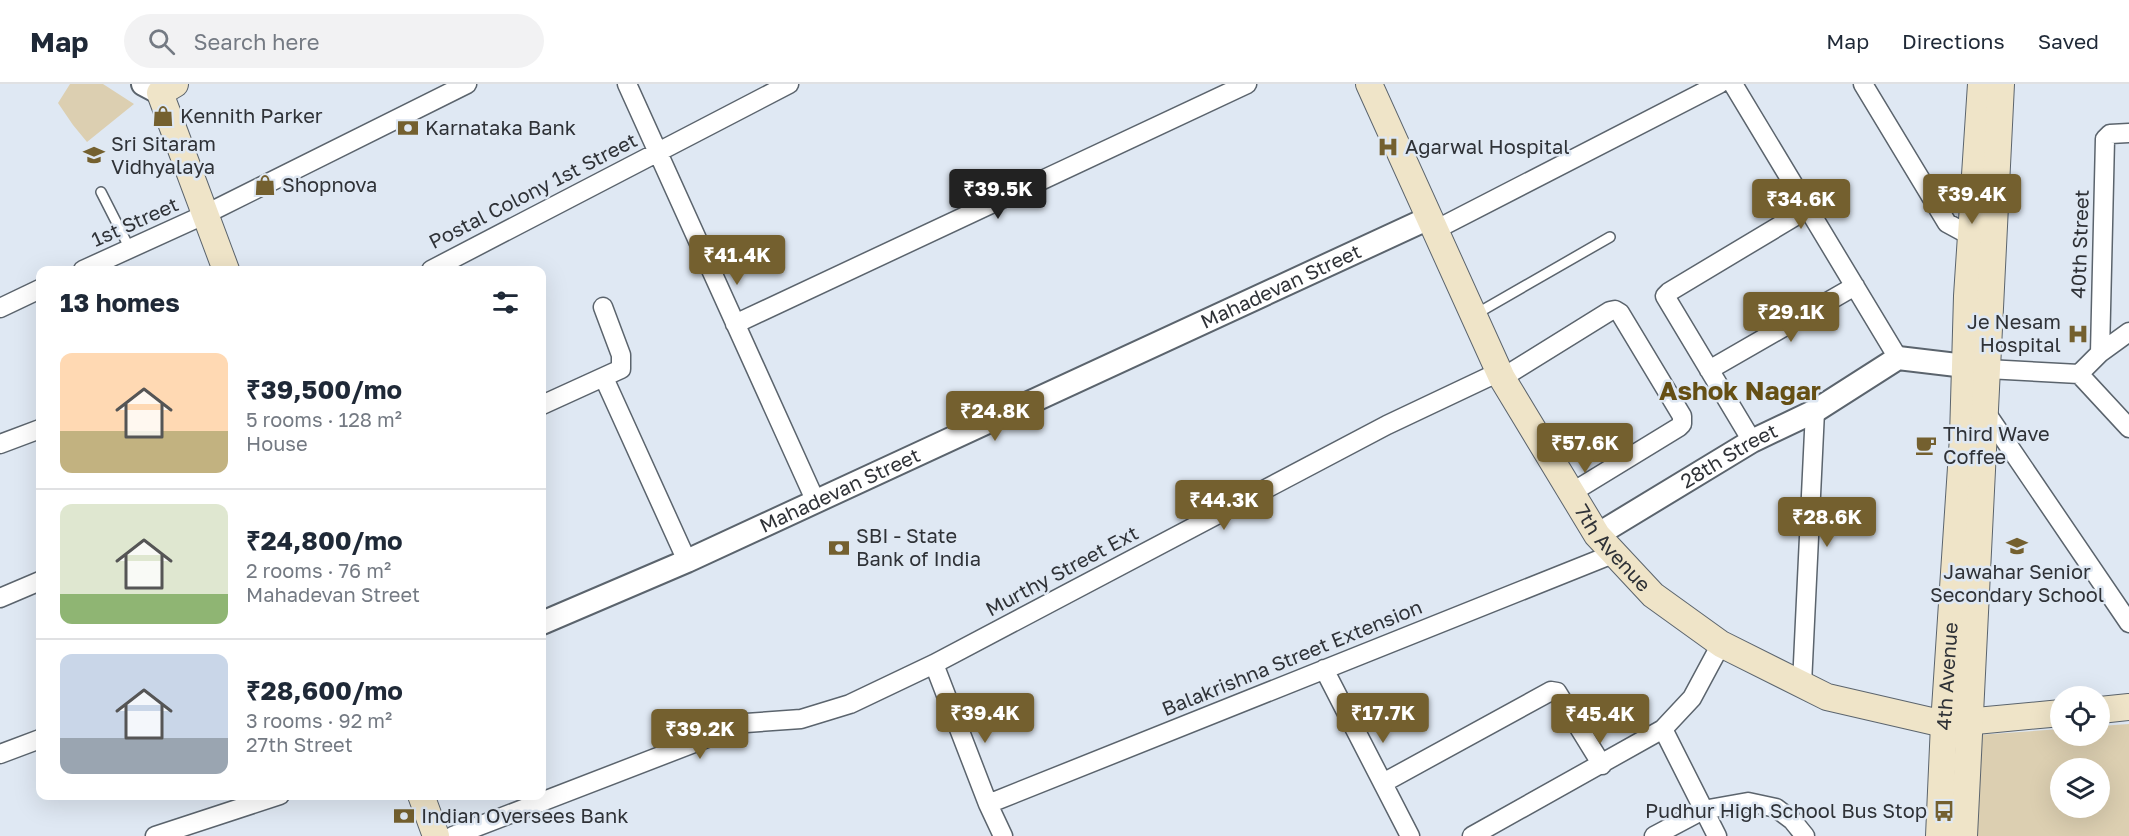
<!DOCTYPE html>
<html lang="en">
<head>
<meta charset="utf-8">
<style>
  :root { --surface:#fff; --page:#f2f2f3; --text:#1f2937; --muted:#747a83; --line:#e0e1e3; --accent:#74602f }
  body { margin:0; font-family:"Golos Text",sans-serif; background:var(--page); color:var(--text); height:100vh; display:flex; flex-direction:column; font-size:22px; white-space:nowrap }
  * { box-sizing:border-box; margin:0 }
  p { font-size:20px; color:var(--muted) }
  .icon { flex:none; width:33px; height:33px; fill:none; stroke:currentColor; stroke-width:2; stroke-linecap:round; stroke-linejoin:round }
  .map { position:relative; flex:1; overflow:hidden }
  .details { position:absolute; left:36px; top:182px; width:510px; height:534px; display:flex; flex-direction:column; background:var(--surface); border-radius:12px; box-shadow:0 6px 24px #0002 }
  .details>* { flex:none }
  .controls { position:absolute; left:2050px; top:602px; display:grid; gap:12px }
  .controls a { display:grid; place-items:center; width:60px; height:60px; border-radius:50%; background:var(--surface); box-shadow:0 6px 24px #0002; font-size:30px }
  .price { position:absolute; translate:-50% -51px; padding:0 14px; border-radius:6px; background:var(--accent); color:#fff; font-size:20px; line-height:39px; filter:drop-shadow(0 2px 3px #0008) }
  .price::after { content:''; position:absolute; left:50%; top:36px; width:18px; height:14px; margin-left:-9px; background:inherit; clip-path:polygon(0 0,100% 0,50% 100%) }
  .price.selected { background:#222; color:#fff }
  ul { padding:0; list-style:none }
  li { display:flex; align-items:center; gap:18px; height:150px; padding:0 24px }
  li+li { border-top:2px solid var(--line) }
  li span { display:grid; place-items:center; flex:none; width:168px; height:120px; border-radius:12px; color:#555 }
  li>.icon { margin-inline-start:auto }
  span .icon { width:72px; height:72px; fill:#fffc; stroke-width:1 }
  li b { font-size:26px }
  h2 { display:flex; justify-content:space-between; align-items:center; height:72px; padding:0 24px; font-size:26px }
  header { display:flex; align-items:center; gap:36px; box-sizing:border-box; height:84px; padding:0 30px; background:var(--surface); border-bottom:2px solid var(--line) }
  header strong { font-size:28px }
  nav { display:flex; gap:33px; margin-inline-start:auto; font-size:21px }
  .search { width:420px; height:54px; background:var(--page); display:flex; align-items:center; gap:15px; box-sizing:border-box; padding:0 21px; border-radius:33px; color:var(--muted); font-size:22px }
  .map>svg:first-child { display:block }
</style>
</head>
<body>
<header>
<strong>Map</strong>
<div class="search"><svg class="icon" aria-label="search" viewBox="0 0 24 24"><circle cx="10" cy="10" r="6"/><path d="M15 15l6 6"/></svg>Search here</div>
<nav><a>Map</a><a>Directions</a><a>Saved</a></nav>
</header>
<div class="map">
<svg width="2129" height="752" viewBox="0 0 2129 752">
  <rect width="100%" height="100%" fill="#dfe8f3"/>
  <!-- green -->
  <path fill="#dccfb1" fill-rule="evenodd" d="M 70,0 L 103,0 L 134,20 L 87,58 L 73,41 L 58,19 Z
    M 2129,640 L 2129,752 L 1962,752 L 1963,652 L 2061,645 L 2061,651 L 2100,651 L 2100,642 ZM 2061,684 L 2100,684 L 2100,723 L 2061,723 Z"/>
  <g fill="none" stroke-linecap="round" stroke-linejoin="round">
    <defs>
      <path id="service" d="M 101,108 L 130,165
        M 1476,230 L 1610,153"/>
      <path id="minor" d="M 627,0 L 816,418
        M 1733,0 L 1898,274
        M 1863,0 L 1947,139 L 1971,152
        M 1435,146 L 1719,0
        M 83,186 L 206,130 L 467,0
        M 431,186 L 789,0
        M 0,224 L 40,205
        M 735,240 L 1247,0
        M 2100,269 L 2105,55 L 2110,50 L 2129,49
        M 1987,285 L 2079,290 L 2129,344
        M 1709,286 L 1855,202
        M 2079,290 L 2100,269 L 2129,248
        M 604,294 L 687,477
        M 1502,294 L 1610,227 L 1615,226 L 1620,229 L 1682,332 L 1682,340 L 1679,343 L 1571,409
        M 542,321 L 621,285 L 621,271 L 603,223
        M 1985,327 L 2129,539
        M 1752,357 L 1665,212 L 1669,208 L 1809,124
        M 0,360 L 40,345
        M 0,514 L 40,497
        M 934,580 L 988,720 L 1003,752
        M 1324,585 L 1410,752
        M 1802,600 L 1815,327
        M 1663,645 L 1717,752
        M 0,670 L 40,655
        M 1383,699 L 1551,607 L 1557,608 L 1602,681
        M 988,720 L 1613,470
        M 155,752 L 280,711
        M 453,752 L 746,639 L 801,635 L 850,620 L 934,580 L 1387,341 L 1499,288
        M 1472,752 L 1663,645 L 1692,614 L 1721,560
        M 1654,752 L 1703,726 L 1748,718 L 1776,724 L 1792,736 L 1805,752"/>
      <g id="tertiary">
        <path d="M 143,0 L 160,9"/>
        <path id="s1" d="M 1597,451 L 1752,357 L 1815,327 L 1898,274 L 1982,284"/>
        <path id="s2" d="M 542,539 L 687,477 L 1429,134"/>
      </g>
      <g id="secondary">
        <path d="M 175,0 L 160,9 L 226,186"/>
        <path id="s3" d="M 1369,0 L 1502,294 L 1597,451 L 1653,511 L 1721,560 L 1827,613 L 1944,640 L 2061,629"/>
        <path d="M 2100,626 L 2129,623"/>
        <path d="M 421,711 L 436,752"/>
        <path id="s4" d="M 1939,752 L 1944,640 L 1963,353 L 1967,212 L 1981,0"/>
        <path d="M 1964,752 L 2001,0"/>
      </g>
    </defs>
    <!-- service casing -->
    <use href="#service" stroke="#5b646d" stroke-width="12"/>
    <!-- minor casing -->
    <use href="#minor" stroke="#5b646d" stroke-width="21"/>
    <!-- tertiary casing -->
    <use href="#tertiary" stroke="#5b646d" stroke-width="26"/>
    <!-- secondary casing -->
    <use href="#secondary" stroke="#5b646d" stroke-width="28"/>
    <!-- service -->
    <use href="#service" stroke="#fff" stroke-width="9"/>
    <!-- minor -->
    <use href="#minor" stroke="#fff" stroke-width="18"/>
    <!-- tertiary -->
    <use href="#tertiary" stroke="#fff" stroke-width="22"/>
    <!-- secondary -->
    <use href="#secondary" stroke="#efe4c8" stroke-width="26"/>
  </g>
  <!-- icons -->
  <defs>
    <symbol id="shop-bare" viewBox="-9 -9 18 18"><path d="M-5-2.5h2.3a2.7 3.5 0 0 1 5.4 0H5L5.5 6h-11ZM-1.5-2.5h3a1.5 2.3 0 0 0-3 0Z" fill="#74602f" stroke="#dfe8f3" stroke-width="2.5" paint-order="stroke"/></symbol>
    <symbol id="bank-bare" viewBox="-9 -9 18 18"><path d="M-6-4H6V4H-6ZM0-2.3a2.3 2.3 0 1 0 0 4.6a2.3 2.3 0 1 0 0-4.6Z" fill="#74602f" stroke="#dfe8f3" stroke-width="2.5" paint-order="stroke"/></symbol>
    <symbol id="hospital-bare" viewBox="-9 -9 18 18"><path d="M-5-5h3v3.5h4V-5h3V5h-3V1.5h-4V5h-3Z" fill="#74602f" stroke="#dfe8f3" stroke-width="2.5" paint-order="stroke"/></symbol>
    <symbol id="school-bare" viewBox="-9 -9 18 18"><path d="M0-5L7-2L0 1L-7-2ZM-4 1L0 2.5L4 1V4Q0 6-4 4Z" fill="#74602f" stroke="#dfe8f3" stroke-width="2.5" paint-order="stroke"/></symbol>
    <symbol id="cafe-bare" viewBox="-9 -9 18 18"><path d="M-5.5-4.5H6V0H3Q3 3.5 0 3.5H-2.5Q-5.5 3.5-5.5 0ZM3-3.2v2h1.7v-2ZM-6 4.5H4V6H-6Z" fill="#74602f" stroke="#dfe8f3" stroke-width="2.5" paint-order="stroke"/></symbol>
    <symbol id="bus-bare" viewBox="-9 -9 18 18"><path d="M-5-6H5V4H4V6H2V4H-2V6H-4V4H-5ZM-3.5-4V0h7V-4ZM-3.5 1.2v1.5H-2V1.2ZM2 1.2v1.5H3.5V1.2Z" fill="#74602f" stroke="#dfe8f3" stroke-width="2.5" paint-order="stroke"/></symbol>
  </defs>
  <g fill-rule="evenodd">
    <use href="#shop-bare" x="148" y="17" width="30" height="30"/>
    <use href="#bank-bare" x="393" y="29" width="30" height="30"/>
    <use href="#hospital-bare" x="1373" y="48" width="30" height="30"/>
    <use href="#school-bare" x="79" y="56" width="30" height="30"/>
    <use href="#shop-bare" x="250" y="86" width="30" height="30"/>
    <use href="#hospital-bare" x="2063" y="235" width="30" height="30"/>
    <use href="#cafe-bare" x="1911" y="346" width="30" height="30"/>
    <use href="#school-bare" x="2002" y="447" width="30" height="30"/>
    <use href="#bank-bare" x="824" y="449" width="30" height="30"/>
    <use href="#bus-bare" x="1929" y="712" width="30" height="30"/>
    <use href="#bank-bare" x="389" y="717" width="30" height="30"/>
  </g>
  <g text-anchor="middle" stroke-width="5" stroke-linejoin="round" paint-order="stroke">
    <!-- poi labels -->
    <g font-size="20" fill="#2f3237" stroke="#dfe8f3" text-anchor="start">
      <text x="180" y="39">Kennith Parker</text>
      <text x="425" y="51">Karnataka Bank</text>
      <text x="111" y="67">Sri Sitaram<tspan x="111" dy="23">Vidhyalaya</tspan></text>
      <text x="1405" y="70">Agarwal Hospital</text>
      <text x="282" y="108">Shopnova</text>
      <text x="2061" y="245" text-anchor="end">Je Nesam<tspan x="2061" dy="23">Hospital</tspan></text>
      <text x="1943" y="357">Third Wave<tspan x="1943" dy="23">Coffee</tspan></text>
      <text x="856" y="459">SBI - State<tspan x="856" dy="23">Bank of India</tspan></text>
      <text x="2017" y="495" text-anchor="middle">Jawahar Senior<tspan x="2017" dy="23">Secondary School</tspan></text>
      <text x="1927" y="734" text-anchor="end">Pudhur High School Bus Stop</text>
      <text x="421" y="739">Indian Oversees Bank</text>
    </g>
    <!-- street labels -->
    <g font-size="20" fill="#2f3237" stroke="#dfe8f3">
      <text transform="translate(533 107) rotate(-27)" y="7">Postal Colony 1st Street</text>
      <text transform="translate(135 138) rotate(-24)" y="7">1st Street</text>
      <text transform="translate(2080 160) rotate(-88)" y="7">40th Street</text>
      <text dy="7" stroke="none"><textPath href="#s2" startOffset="812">Mahadevan Street</textPath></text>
      <text dy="7" stroke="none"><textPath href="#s1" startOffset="154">28th Street</textPath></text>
      <text dy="7" stroke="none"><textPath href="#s2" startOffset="326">Mahadevan Street</textPath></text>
      <text dy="7" stroke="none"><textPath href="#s3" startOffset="526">7th Avenue</textPath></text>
      <text transform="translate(1062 487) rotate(-28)" y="7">Murthy Street Ext</text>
      <text transform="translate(1292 574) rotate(-22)" y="7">Balakrishna Street Extension</text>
      <text dy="7" stroke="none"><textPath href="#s4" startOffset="160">4th Avenue</textPath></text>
    </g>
    <!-- district labels -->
    <g font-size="26" font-weight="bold" fill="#654f14" stroke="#dfe8f3">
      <text x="1740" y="316">Ashok Nagar</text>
    </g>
  </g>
</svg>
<div class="controls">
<a><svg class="icon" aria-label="locate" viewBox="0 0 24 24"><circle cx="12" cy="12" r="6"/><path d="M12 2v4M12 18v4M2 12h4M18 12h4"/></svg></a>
<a><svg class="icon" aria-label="layers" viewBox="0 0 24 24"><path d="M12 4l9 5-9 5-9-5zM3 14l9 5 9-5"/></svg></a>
</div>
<b class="price selected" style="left:998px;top:136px">₹39.5K</b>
<b class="price" style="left:1972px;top:141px">₹39.4K</b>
<b class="price" style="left:1801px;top:146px">₹34.6K</b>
<b class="price" style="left:737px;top:202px">₹41.4K</b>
<b class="price" style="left:1791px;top:259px">₹29.1K</b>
<b class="price" style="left:995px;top:358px">₹24.8K</b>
<b class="price" style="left:1585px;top:390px">₹57.6K</b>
<b class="price" style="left:1224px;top:447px">₹44.3K</b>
<b class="price" style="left:1827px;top:464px">₹28.6K</b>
<b class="price" style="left:985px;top:660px">₹39.4K</b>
<b class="price" style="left:1383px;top:660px">₹17.7K</b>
<b class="price" style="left:1600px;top:661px">₹45.4K</b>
<b class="price" style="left:700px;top:676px">₹39.2K</b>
<section class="details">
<h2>13 homes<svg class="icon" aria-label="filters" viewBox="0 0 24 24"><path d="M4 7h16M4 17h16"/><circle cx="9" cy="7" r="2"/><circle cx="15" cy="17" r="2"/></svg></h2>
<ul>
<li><span style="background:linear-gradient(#ffd9b3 65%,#c2b280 0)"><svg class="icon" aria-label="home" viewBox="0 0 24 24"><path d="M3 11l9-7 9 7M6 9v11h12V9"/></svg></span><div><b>₹39,500/mo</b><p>5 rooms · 128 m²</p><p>House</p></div></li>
<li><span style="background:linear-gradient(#dfe7d0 75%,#8fb573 0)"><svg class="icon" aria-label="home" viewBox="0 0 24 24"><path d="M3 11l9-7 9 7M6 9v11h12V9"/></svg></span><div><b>₹24,800/mo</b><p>2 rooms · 76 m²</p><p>Mahadevan Street</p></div></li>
<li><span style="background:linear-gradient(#c9d6e8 70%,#9aa5b1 0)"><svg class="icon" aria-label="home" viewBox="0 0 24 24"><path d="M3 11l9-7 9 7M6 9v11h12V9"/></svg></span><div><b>₹28,600/mo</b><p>3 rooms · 92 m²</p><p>27th Street</p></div></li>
</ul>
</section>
</div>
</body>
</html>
